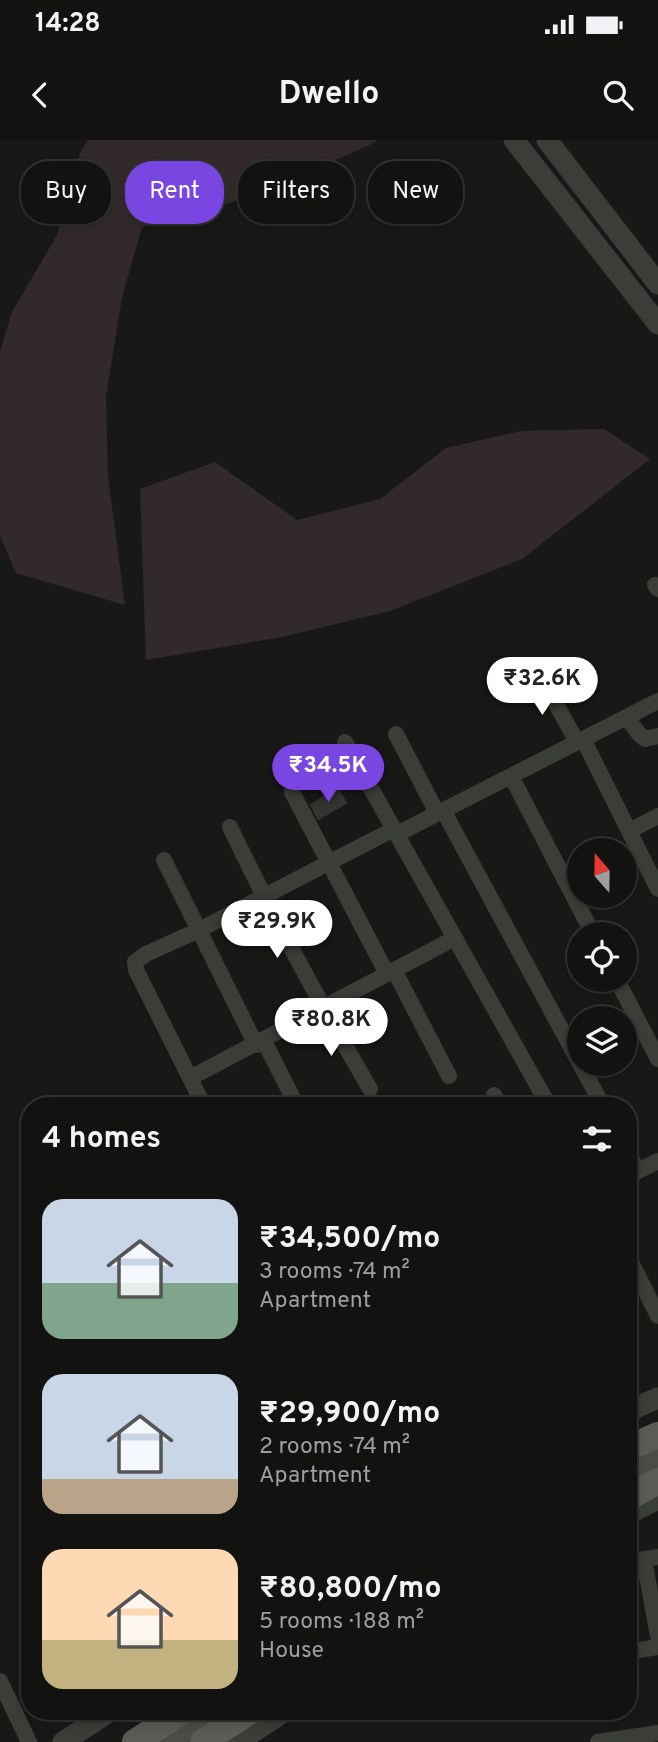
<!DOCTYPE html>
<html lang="en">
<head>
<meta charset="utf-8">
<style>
  :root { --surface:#121311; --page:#1f201f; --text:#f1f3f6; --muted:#9c9e9f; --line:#313231; --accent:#7a46e2 }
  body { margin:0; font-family:Overpass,sans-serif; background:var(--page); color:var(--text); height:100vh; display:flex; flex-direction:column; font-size:26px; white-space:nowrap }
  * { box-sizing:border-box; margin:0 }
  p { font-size:23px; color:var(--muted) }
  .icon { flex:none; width:38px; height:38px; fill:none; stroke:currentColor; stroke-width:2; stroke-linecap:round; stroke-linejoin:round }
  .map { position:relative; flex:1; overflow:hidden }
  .drawer { position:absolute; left:21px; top:957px; width:616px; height:623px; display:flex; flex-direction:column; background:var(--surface); border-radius:28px; box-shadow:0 4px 10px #0003,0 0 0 2px var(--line) }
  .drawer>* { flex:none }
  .hud { position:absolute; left:21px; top:21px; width:616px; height:63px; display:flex; gap:14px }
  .needle { width:46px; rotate:340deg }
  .buttons { position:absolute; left:567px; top:698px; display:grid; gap:14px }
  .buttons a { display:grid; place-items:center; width:70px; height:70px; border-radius:50%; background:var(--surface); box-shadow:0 4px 10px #0003,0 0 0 2px var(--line); font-size:35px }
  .price { position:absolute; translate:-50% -60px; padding:0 16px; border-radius:24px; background:#fff; color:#222; font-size:23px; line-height:46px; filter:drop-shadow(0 2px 4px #0008) }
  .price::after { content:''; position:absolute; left:50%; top:42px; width:21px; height:16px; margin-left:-10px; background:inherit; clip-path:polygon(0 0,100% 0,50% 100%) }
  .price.selected { background:var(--accent); color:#fff }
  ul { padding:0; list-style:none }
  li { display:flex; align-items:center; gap:21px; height:175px; padding:0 21px }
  li span { display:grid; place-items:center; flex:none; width:196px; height:140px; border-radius:21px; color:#555 }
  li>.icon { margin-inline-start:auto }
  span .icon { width:84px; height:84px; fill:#fffc; stroke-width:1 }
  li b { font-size:30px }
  h2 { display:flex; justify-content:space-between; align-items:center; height:84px; padding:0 21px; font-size:30px }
  .tag { padding:0 24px; border-radius:28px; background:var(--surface); box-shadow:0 4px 10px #0003,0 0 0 2px var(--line); font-size:24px; line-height:63px }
  .tag.selected { background:var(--accent); color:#fff }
  .status { display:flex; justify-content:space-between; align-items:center; height:49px; padding:0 35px; background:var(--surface); direction:ltr }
  .status svg { height:19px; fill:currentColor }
  header { display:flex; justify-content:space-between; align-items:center; height:91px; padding:0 21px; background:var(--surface); font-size:32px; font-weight:700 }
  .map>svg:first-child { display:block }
</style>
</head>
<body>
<div class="status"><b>14:28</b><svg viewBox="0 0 49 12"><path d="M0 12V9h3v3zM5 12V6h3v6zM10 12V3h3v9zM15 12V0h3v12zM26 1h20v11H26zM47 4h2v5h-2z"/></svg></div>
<header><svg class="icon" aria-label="back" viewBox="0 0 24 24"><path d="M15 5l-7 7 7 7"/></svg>Dwello<svg class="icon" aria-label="search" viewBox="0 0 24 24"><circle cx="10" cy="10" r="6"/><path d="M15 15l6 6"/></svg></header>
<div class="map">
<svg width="658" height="1602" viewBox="0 0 658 1602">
  <rect width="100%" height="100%" fill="#181917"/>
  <!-- green -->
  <path fill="#32292b" d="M 88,0 L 377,0 L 376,2 L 296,38 L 219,67 L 142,87 L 122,157 L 106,257 L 108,336 L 125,465 L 16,433 L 0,396 L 0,211 L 12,172 L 57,95 L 80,13 Z
    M 604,289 L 650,319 L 522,419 L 390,471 L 282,497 L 146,520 L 140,349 L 215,322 L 297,380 L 380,359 L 446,308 L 521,291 Z"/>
  <!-- building -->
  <path fill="#333532" stroke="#323531" stroke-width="2" d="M 338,649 L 346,663 L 318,679 L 311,665 Z"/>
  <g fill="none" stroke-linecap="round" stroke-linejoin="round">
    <!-- minor -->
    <path stroke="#3b3d38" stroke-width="16" d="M 655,445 L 658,449
      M 540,535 L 577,602
      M 626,577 L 640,595 L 645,599 L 658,596
      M 396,594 L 437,673
      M 583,599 L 658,749
      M 345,602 L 549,966
      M 511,636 L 593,794
      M 292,652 L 387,834
      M 443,670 L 579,922
      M 230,687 C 273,777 320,863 370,949
      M 629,691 L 658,676
      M 397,694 L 658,561
      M 164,720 L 256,905
      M 394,830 L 449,936
      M 617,840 L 658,919
      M 264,901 L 297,966
      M 580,924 L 603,966
      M 190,938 L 455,798
      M 494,955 L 500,966
      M 204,966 L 136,830 L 135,822 L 146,814 L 199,790 L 394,689
      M 628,1013 L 638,1031
      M 628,1036 L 658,1021
      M 628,1116 L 658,1176
      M 644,1419 L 658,1496
      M 628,1422 L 658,1417
      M 634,1511 L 658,1507
      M 0,1541 L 29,1602
      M 598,1602 L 658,1593"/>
    <!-- tertiary -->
    <path stroke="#3b3d38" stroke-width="21" d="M 514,0 L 658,184
      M 547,0 L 658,144
      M 628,1271 L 658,1258
      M 628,1374 L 658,1359
      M 63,1602 L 109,1572
      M 238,1602 L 284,1572"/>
    <!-- secondary -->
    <path stroke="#4a4d47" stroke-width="23" d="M 628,1337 L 658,1318
      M 168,1602 L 213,1572"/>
    <!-- primary -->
    <path stroke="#595c55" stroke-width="26" d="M 628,1308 L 658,1295
      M 628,1358 L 658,1341
      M 135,1602 L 181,1572
      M 203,1602 L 249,1572"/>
  </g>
</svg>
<div class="buttons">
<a><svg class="needle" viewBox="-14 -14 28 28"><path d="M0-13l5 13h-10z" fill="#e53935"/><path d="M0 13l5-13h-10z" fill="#9c9e9f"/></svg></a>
<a><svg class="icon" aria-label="locate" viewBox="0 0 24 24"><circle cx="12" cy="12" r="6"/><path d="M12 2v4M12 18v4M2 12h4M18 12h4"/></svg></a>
<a><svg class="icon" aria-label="layers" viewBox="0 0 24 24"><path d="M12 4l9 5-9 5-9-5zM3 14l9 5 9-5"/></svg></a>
</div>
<b class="price" style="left:542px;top:577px">₹32.6K</b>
<b class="price selected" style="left:328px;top:664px">₹34.5K</b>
<b class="price" style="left:277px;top:820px">₹29.9K</b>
<b class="price" style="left:331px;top:918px">₹80.8K</b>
<div class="hud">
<a class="tag">Buy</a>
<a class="tag selected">Rent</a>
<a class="tag">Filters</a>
<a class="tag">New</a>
</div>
<section class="drawer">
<h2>4 homes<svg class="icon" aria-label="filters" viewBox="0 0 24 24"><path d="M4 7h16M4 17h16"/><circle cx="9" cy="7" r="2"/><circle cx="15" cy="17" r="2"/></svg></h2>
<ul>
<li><span style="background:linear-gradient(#c9d6e8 60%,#7fa58c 0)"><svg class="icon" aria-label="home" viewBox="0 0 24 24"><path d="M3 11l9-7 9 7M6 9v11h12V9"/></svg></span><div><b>₹34,500/mo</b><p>3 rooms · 74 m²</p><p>Apartment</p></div></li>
<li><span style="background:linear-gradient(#c9d6e8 75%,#b9a48a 0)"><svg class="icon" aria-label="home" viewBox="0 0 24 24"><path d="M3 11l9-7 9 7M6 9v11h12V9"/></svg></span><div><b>₹29,900/mo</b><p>2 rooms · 74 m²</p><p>Apartment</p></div></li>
<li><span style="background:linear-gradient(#ffd9b3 65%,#c2b280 0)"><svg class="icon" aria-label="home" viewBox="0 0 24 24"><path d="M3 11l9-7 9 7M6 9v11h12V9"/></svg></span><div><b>₹80,800/mo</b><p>5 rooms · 188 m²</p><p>House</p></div></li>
</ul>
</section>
</div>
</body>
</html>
